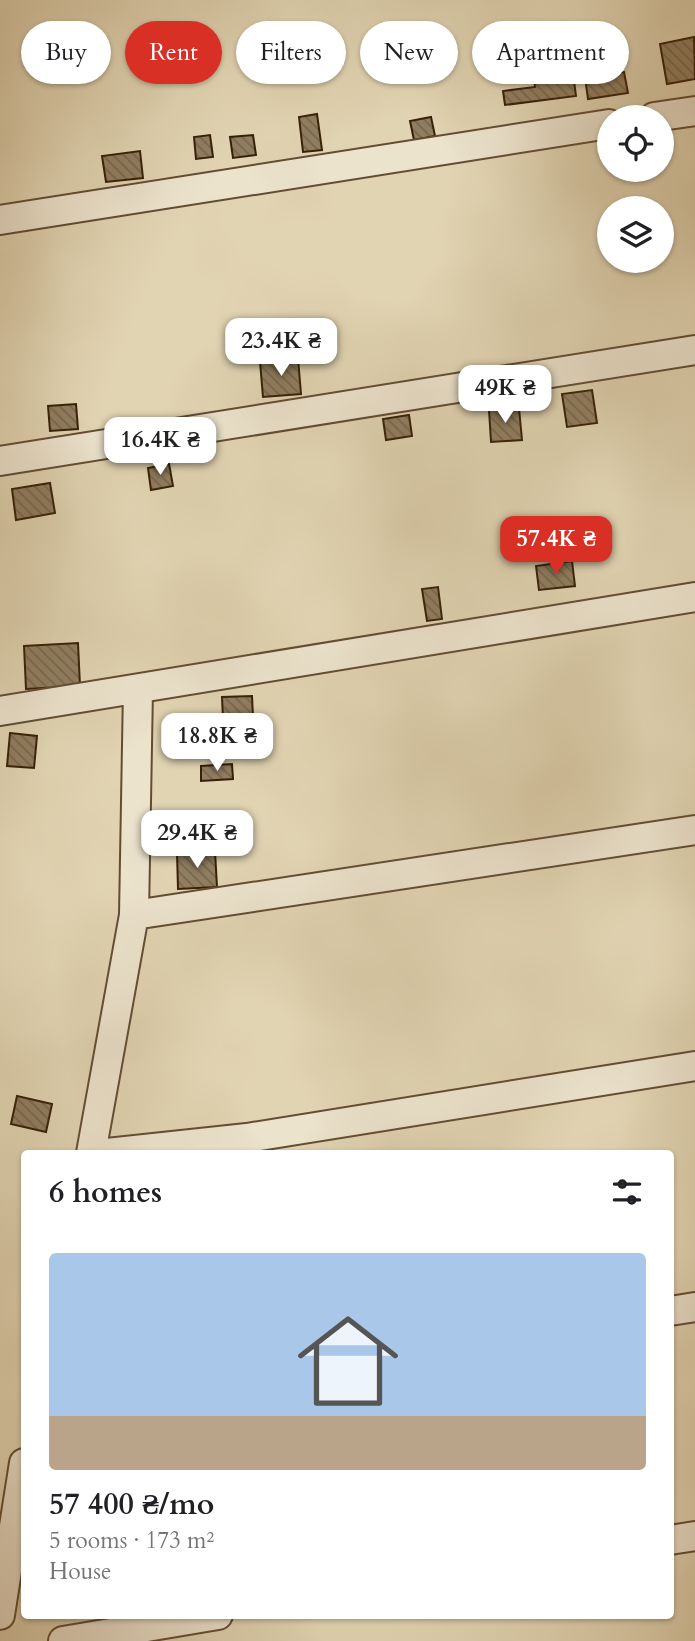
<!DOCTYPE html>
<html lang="en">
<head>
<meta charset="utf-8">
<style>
  :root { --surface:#fff; --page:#f2f2f2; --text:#202124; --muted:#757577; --line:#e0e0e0; --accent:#d93025 }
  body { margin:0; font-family:Cardo,serif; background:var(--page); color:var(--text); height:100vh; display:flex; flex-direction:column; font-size:26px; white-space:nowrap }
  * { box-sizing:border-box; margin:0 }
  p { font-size:23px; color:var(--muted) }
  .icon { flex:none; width:38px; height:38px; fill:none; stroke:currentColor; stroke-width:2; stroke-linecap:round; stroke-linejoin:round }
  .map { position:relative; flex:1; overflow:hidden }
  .details { position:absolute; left:21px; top:1150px; width:653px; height:469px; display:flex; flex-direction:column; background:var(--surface); border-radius:7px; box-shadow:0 2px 5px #0004 }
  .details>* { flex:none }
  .hud { position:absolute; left:21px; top:21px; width:654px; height:63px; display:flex; gap:14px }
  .buttons { position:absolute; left:597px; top:105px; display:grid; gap:14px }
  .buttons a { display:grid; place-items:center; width:77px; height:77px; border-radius:50%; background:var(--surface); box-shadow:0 2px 5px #0004; font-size:35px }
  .price { position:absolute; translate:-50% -60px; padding:0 16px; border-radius:14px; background:#fff; color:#222; font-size:23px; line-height:46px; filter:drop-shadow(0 2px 4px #0008) }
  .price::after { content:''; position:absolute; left:50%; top:42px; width:21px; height:16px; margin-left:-10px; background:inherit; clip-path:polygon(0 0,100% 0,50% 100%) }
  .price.current { background:var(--accent); color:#fff }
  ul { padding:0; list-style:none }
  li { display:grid; align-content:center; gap:14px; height:371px; padding:0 28px }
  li+li { border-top:2px solid var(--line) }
  li span { display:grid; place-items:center; height:217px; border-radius:7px; color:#555 }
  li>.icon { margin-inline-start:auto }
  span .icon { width:126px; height:126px; fill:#fffc; stroke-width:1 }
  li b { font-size:30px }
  h2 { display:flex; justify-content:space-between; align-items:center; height:84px; padding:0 28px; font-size:30px }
  .tag { padding:0 24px; border-radius:32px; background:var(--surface); box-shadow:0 2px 5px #0004; font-size:24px; line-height:63px }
  .tag.current { background:var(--accent); color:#fff }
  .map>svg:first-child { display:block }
</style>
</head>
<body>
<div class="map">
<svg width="695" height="1641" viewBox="0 0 695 1641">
  <defs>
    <pattern id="building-back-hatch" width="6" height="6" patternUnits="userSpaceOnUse" patternTransform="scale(1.75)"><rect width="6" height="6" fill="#907e60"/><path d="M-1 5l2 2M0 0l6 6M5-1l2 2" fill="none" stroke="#77674d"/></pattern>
  </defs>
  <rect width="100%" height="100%" fill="#e1d4b2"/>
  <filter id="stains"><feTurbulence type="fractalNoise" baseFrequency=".00286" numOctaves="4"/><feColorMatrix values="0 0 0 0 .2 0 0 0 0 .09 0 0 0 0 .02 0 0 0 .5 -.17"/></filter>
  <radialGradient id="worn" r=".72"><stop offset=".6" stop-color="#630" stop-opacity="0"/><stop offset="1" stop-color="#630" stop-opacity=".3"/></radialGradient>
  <!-- building -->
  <path fill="url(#building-back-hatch)" stroke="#382008" stroke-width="2" d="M 694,37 L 695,79 L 667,84 L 660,44 Z
    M 572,66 L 576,96 L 505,105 L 503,91 L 535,87 L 533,71 Z
    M 624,72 L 628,93 L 588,99 L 585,77 Z
    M 317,114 L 322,150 L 303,152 L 299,117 Z
    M 431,117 L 435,136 L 414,140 L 410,121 Z
    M 210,135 L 213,157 L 196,159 L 194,137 Z
    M 253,135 L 256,155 L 233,158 L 230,137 Z
    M 140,151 L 143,178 L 106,182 L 102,156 Z
    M 298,358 L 301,394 L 263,397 L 260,362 Z
    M 592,390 L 597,423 L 567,427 L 562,394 Z
    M 76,404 L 78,429 L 50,431 L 48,406 Z
    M 519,408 L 522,440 L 491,442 L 489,410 Z
    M 409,415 L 412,436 L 386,440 L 383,419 Z
    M 169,464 L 173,486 L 151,490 L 148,468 Z
    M 50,483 L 55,513 L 16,520 L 12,489 Z
    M 572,561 L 575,586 L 539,590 L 536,566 Z
    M 438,587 L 442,619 L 427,621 L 422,589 Z
    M 78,643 L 80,686 L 26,689 L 24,646 Z
    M 252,696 L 254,739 L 224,741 L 222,697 Z
    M 10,733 L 37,736 L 34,768 L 7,766 Z
    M 201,733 L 215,733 L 217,757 L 202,757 Z
    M 232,764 L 233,779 L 201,781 L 201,766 Z
    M 215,851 L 217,887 L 178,889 L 177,853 Z
    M 17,1096 L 52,1104 L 46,1132 L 11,1124 Z"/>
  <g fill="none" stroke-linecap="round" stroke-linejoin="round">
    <defs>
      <path id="street" d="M 654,117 L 695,111
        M 0,220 L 609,124
        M 0,461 L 695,350
        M 0,711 L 695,597
        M 134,915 L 695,830
        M 91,1153 L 134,915 L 138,689
        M 107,1153 L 247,1138 L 695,1066
        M 670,1311 L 695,1307
        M 670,1540 L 695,1536
        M 0,1615 L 24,1463
        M 63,1641 L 218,1615"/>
    </defs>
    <!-- street casing -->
    <use href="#street" stroke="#624d32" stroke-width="32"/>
    <!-- street -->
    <use href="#street" stroke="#ece3cd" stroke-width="28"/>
  </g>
  <rect width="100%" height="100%" filter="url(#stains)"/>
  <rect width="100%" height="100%" fill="url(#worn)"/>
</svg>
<div class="buttons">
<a><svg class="icon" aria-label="locate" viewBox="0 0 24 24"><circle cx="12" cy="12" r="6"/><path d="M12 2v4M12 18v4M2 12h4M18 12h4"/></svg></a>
<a><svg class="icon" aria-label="layers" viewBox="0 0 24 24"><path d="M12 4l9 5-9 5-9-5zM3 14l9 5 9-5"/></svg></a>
</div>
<b class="price" style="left:281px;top:378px">23.4K ₴</b>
<b class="price" style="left:505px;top:425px">49K ₴</b>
<b class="price" style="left:160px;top:477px">16.4K ₴</b>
<b class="price current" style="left:556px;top:576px">57.4K ₴</b>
<b class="price" style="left:217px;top:773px">18.8K ₴</b>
<b class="price" style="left:197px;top:870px">29.4K ₴</b>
<div class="hud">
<a class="tag">Buy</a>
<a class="tag current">Rent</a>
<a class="tag">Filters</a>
<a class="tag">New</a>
<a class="tag">Apartment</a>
</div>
<section class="details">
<h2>6 homes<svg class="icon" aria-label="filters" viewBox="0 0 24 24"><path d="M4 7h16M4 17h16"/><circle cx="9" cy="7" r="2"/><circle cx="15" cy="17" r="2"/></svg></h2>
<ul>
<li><span style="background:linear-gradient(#a9c7e8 75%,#b9a48a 0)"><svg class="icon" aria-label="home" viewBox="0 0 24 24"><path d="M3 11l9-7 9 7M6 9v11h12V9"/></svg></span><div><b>57 400 ₴/mo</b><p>5 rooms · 173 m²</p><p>House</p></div></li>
</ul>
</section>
</div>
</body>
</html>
